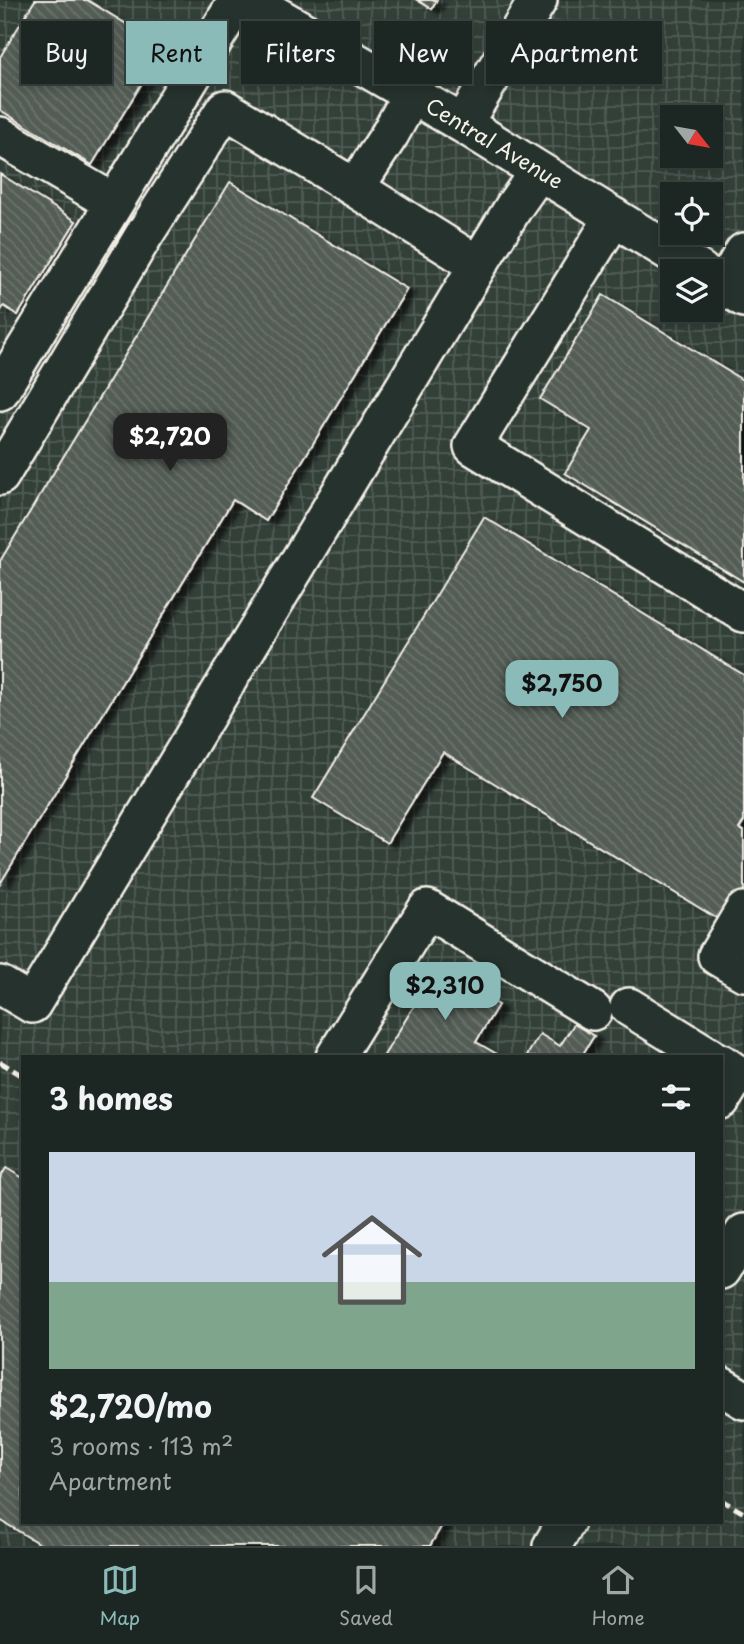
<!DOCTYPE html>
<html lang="en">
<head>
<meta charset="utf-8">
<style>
  :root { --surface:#1c2622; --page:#252e2a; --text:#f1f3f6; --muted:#a0a5a5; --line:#3a4340; --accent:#8bbbb9 }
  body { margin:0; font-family:"Playpen Sans",sans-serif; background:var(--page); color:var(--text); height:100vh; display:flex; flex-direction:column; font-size:26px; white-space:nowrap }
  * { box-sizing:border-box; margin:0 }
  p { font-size:23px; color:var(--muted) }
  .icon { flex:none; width:38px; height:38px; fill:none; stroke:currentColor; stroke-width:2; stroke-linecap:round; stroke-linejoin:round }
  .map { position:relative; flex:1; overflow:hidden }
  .sheet { position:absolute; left:21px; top:1055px; width:702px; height:469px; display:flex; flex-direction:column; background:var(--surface); border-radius:0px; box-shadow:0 4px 10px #0003,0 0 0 2px var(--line) }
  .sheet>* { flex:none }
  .hud { position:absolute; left:21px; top:21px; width:704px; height:63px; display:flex; gap:14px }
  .needle { width:46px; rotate:121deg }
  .buttons { position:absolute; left:660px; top:105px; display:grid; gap:14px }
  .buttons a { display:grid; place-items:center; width:63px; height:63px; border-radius:0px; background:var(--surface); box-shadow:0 4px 10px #0003,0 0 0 2px var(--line); font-size:35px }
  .price { position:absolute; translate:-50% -60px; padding:0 16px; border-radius:14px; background:var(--accent); color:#111; font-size:23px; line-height:46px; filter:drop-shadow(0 2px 4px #0008) }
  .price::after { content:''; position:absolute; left:50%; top:42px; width:21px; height:16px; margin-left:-10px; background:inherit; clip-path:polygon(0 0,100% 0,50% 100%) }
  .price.on { background:#222; color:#fff }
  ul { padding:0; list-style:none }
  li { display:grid; align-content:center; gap:14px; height:371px; padding:0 28px }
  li+li { border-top:2px solid var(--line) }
  li span { display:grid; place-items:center; height:217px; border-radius:0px; color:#555 }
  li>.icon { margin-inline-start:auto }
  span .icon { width:126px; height:126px; fill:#fffc; stroke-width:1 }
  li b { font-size:30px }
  h2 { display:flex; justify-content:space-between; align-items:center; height:84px; padding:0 28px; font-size:30px }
  .tag { padding:0 24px; border-radius:0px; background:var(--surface); box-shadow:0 4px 10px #0003,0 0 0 2px var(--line); font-size:24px; line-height:63px }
  .tag.on { background:var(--accent); color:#111 }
  .tabs { display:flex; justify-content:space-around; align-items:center; height:98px; border-top:2px solid var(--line); background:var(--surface); font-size:19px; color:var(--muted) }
  .tabs a { display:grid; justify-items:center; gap:4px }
  .tabs .on { color:var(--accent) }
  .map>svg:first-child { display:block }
</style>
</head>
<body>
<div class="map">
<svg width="744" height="1546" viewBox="0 0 744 1546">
  <defs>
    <pattern id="industrial-grid" width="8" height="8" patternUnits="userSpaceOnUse" patternTransform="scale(1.75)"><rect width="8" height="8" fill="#333f39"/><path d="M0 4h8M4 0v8" fill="none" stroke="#515b56"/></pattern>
    <pattern id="building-back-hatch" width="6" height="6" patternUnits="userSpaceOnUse" patternTransform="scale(1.75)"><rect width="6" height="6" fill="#525c55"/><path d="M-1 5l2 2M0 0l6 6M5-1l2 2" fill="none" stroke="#6c746d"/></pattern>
    <filter id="shadow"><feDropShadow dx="8" dy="4.5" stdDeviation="2" flood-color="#0009"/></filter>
  </defs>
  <rect width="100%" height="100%" fill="#26332d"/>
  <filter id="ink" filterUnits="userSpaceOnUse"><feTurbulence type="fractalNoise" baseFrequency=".0143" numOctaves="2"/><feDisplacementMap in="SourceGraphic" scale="14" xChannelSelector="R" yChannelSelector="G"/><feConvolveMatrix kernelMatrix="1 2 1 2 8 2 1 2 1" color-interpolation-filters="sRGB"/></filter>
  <g filter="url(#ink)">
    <!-- industrial -->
    <path fill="url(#industrial-grid)" fill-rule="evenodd" d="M 0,0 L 744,0 L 744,1546 L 0,1546 ZM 672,117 L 710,117 L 710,156 L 672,156 ZM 672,194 L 710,194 L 710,233 L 672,233 ZM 672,271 L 710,271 L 710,310 L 672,310 ZM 23,1057 L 721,1057 L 721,1522 L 23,1522 Z"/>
    <!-- building -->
    <path fill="url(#building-back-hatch)" stroke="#f4f1e8" stroke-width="2" filter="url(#shadow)" d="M 35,0 L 87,0 L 164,47 L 92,165 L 0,110 L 0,57 Z
      M 417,0 L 437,0 L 432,9 Z
      M 0,174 L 76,221 L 18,315 L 4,306 L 0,312 Z
      M 230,182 L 407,289 L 266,521 L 233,500 L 0,884 L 0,561 Z
      M 603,295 L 744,381 L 744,582 L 565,473 L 591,430 L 540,399 Z
      M 484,517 L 744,675 L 744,821 L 739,829 L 744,831 L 744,895 L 726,924 L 443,752 L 387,843 L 313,798 Z
      M 437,968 L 498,1005 L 476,1042 L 502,1057 L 383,1057 Z
      M 574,1024 L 594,1036 L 581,1057 L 526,1057 L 540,1034 L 560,1046 Z
      M 6,1168 L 23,1178 L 23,1522 L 444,1522 L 430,1546 L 43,1546 L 0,1520 L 0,1178 Z"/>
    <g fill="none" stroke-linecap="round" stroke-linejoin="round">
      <defs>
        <path id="minor" d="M 249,0 L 463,124 L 701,271
          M 463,124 L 538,0
          M 0,136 L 114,203
          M 614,217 L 473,446 L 744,613
          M 478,265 L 515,205 L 539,171
          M 710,277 L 744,298
          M 724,286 L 744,252
          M 0,391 L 238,0
          M 0,476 L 144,235 L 225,109 L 355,188 L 390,134 L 412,94
          M 744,911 L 717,956 L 744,972
          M 0,985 L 32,1004 L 478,265 L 355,188
          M 629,1007 L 710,1057
          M 335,1057 L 427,909 L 593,1011
          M 721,1063 L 737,1074 L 721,1100
          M 721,1270 L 744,1233
          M 721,1386 L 744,1400
          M 552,1546 L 566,1522"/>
      </defs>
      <!-- minor casing -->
      <use href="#minor" stroke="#f4f1e8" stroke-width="42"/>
      <!-- minor -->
      <use href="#minor" stroke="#26332d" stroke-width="37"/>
      <!-- rail -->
      <path stroke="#f4f1e8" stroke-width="5" stroke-dasharray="10 5" stroke-linecap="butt" d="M 0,1062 L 23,1076
        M 721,1500 L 744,1513"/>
    </g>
  </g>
  <g text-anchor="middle" stroke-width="5" stroke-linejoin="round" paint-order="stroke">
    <!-- street labels -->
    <g font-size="21" fill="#f4f1e8" stroke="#26332d">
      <text transform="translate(494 144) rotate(31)" y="7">Central Avenue</text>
    </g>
  </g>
</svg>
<div class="buttons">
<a><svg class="needle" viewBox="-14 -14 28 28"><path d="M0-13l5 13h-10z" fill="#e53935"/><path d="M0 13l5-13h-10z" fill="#a0a5a5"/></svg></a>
<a><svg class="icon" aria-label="locate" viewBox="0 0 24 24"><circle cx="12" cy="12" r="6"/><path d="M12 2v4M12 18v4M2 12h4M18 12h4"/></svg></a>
<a><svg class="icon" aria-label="layers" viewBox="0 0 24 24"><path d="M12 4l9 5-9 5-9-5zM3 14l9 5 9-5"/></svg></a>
</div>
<b class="price on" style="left:170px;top:473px">$2,720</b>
<b class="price" style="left:562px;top:720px">$2,750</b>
<b class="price" style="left:445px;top:1022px">$2,310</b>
<div class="hud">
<a class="tag">Buy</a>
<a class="tag on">Rent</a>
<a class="tag">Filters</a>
<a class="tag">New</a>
<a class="tag">Apartment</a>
</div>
<section class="sheet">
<h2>3 homes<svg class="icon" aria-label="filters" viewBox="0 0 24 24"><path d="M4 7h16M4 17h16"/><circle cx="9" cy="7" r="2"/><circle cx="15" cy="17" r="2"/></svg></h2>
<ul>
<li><span style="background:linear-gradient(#c9d6e8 60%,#7fa58c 0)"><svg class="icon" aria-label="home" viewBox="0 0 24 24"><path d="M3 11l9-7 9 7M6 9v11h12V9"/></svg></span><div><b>$2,720/mo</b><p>3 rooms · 113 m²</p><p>Apartment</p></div></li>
</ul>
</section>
</div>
<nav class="tabs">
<a class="on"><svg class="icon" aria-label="map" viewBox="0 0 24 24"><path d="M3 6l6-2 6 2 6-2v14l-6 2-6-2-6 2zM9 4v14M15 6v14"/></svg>Map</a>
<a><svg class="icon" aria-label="saved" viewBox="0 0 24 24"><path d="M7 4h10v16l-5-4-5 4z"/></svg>Saved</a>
<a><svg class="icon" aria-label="home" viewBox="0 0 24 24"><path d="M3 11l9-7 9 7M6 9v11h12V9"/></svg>Home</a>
</nav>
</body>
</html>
